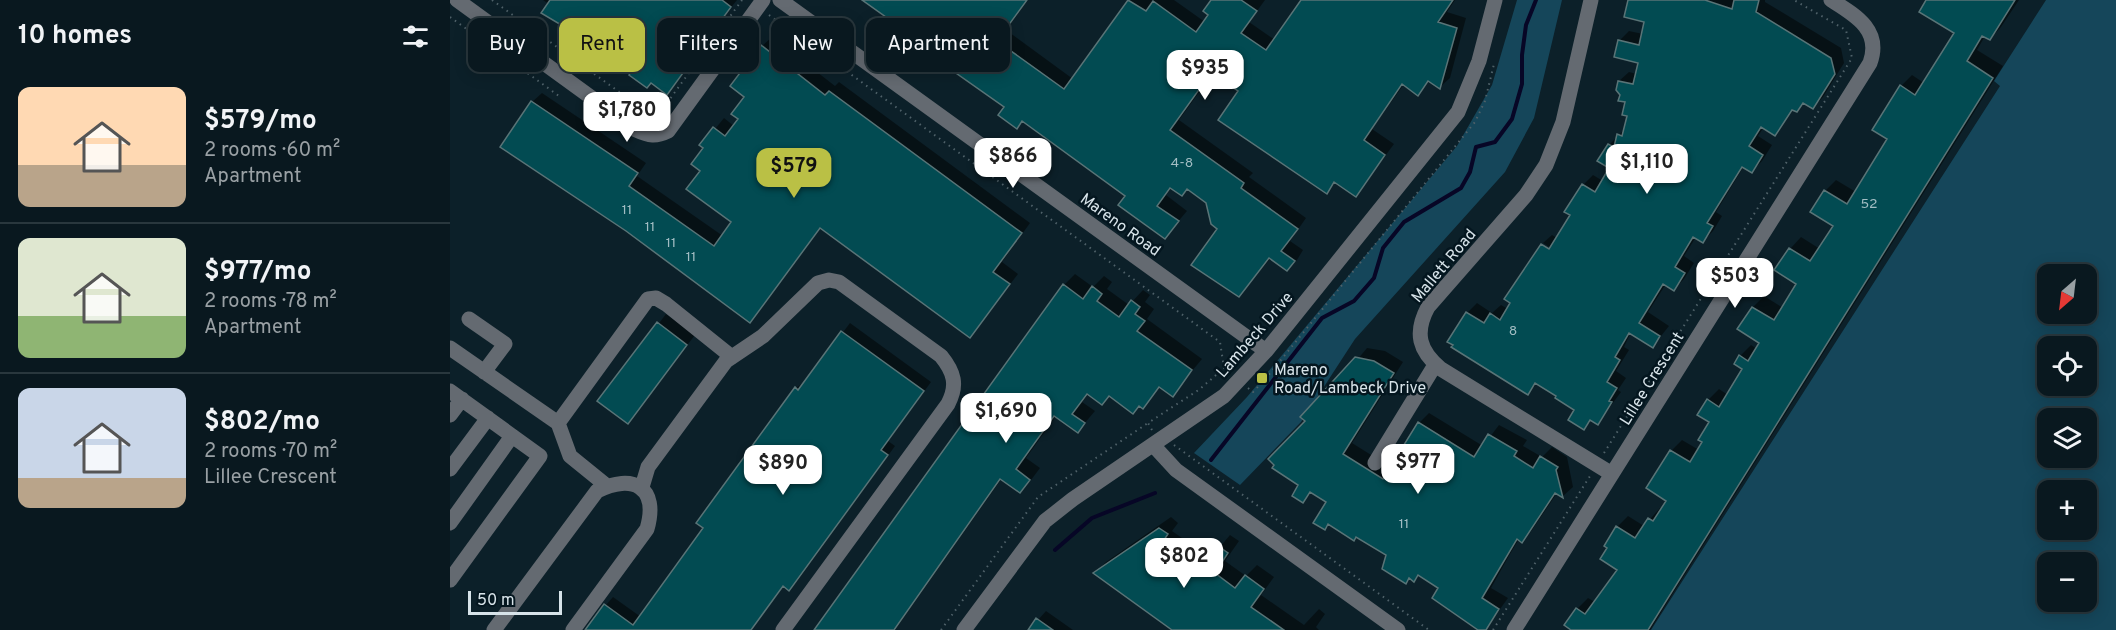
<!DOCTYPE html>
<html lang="en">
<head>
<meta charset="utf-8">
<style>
  :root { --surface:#09181f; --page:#17252c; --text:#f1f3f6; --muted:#99a0a4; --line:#29373d; --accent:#bac045 }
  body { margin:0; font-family:Overpass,sans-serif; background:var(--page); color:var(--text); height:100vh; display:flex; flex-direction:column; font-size:22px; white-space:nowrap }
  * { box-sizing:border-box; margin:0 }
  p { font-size:20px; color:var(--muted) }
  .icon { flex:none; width:33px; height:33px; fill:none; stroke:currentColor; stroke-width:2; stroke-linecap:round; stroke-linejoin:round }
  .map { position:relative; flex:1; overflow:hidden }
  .side { display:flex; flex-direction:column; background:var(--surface); width:450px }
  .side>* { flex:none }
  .guide { position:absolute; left:18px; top:18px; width:570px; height:54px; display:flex; gap:12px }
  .needle { width:39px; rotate:208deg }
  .fabs { position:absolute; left:1587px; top:264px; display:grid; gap:12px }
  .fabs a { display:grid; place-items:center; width:60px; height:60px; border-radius:12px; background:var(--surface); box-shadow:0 3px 15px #0003,0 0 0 2px var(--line); font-size:30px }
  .scale { position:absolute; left:18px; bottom:15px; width:94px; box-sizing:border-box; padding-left:6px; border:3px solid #d7e3e9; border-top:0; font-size:16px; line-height:21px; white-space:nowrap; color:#d7e3e9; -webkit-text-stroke:4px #04161f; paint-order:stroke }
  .price { position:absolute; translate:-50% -51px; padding:0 14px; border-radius:12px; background:#fff; color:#222; font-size:20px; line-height:39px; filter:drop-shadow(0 2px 3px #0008) }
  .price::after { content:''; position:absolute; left:50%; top:36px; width:18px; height:14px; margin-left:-9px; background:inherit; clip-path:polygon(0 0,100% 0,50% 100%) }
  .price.current { background:var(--accent); color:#111 }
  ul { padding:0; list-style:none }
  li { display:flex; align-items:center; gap:18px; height:150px; padding:0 18px }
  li+li { border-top:2px solid var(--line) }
  li span { display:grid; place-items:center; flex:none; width:168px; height:120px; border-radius:12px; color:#555 }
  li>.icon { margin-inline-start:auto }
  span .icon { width:72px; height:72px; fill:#fffc; stroke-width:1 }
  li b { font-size:26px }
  h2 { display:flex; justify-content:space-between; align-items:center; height:72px; padding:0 18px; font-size:26px }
  .chip { padding:0 21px; border-radius:12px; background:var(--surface); box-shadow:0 3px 15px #0003,0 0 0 2px var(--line); font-size:21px; line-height:54px }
  .chip.current { background:var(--accent); color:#111 }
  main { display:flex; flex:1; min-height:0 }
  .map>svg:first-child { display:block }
</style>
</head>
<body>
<main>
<section class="side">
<h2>10 homes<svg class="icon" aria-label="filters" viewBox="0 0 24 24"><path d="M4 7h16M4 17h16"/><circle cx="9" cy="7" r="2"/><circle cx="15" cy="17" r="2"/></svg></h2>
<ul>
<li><span style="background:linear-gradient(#ffd9b3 65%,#b9a48a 0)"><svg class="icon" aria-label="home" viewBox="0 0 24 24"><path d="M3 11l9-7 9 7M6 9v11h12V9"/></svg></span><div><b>$579/mo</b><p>2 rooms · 60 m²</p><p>Apartment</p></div></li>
<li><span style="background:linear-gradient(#dfe7d0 65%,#8fb573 0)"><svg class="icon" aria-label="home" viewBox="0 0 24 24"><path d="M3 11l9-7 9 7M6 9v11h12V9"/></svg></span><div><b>$977/mo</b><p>2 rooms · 78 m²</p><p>Apartment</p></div></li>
<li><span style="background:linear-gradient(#c9d6e8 75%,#b9a48a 0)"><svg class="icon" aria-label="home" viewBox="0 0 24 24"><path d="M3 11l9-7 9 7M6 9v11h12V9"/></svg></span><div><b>$802/mo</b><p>2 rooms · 70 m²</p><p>Lillee Crescent</p></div></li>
</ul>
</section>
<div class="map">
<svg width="1666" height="630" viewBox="0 0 1666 630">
  <rect width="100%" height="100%" fill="#0c2029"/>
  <!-- green -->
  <path fill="#15465a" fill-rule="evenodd" d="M 1067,0 L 1112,0 L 1084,118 L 1055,172 L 905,339 L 851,422 L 790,485 L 744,453 L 797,397 L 1007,146 L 1042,85 Z
    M 1596,0 L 1666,0 L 1666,630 L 1201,630 L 1550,86 L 1544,81 ZM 1598,274 L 1636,274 L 1636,314 L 1598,314 ZM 1598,346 L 1636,346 L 1636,386 L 1598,386 ZM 1598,418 L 1636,418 L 1636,458 L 1598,458 ZM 1598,490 L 1636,490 L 1636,530 L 1598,530 ZM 1598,562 L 1636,562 L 1636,602 L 1598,602 Z"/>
  <!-- shadow -->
  <path fill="#0007" d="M 93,0 L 287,0 L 259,35 L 252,29 L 232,55 L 242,63 L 217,93 L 186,67 Z
    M 415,0 L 578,0 L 556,30 L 623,79 L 680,0 L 724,0 L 755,22 L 760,14 L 762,0 L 815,0 L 799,22 L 825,40 L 853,0 L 1005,0 L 997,12 L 1016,18 L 1000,78 L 990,87 L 980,80 L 968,94 L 954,84 L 922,129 L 944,144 L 906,195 L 886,182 L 876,192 L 790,91 L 763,73 L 729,120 L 803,173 L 799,177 L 856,218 L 840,241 L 853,250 L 847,260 L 837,269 L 821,258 L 789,295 L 769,228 L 758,203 L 738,188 L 732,194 L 722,187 L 716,195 L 737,211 L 715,237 L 677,195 L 573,120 L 566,127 L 556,107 L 501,62 Z
    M 1179,0 L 1315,0 L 1315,2 L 1391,48 L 1394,63 L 1373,97 L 1363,107 L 1355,102 L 1346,111 L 1344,109 L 1325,134 L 1314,127 L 1308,136 L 1322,145 L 1312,161 L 1302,171 L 1294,166 L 1266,212 L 1272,216 L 1263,231 L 1253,241 L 1246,237 L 1234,256 L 1244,263 L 1234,279 L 1224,289 L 1216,284 L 1198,312 L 1219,326 L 1203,346 L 1181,332 L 1174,347 L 1179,350 L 1166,371 L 1176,378 L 1168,390 L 1171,392 L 1148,423 L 1142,420 L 1134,428 L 1126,410 L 1108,395 L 1088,383 L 1077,393 L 1005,345 L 1017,313 L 1027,303 L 1042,313 L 1051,305 L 1058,309 L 1106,251 L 1093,243 L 1102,235 L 1107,238 L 1122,215 L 1133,185 L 1143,175 L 1153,181 L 1161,168 L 1159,145 L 1176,128 L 1179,115 L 1169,81 L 1179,72 L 1187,74 L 1190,62 L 1169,41 L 1179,31 L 1193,34 L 1196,21 Z
    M 1478,0 L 1569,0 L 1551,27 L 1540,39 L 1535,36 L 1527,50 L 1553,66 L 1200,630 L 1123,630 L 1127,609 L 1138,598 L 1145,602 L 1169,569 L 1167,527 L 1178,516 L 1194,526 L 1210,508 L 1213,509 L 1218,501 L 1221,451 L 1232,440 L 1249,450 L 1261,422 L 1258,400 L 1269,389 L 1278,395 L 1294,369 L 1290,356 L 1301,345 L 1307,349 L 1311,343 L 1289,329 L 1303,307 L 1314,296 L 1333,308 L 1348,283 L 1340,249 L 1351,237 L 1370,249 L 1385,225 L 1375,191 L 1386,180 L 1406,192 L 1440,139 L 1451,86 L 1462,75 L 1474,83 L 1506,33 Z
    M 322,37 L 385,86 L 389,82 L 580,223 L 552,262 L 568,274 L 520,336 L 371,227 L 300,321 L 82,102 L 92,93 L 196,163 L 187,176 L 273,236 L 284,222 L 252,170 L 255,147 L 252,145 L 274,118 L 284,126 L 290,119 L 312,46 Z
    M 625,274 L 643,287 L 654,276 L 662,282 L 657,289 L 679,305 L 693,290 L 700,295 L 695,302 L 704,309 L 697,319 L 752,359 L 722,395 L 710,386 L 692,407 L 690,405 L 683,412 L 660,395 L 639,393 L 632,402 L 645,411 L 628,431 L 606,416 L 576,458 L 590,468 L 581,480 L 570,491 L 552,478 L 445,630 L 366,630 L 614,285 Z
    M 216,314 L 245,335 L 178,422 L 150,401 Z
    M 400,323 L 481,382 L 438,441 L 445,446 L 348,580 L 339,589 L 334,585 L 301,630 L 134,630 L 163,597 L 191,617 L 255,528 L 346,388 L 356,381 Z
    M 917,348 L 935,351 L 953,362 L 902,443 L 942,468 L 969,423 L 979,413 L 1033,446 L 1049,425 L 1077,440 L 1073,446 L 1092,457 L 1102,447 L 1117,457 L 1123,487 L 1113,496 L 1107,493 L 1082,530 L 1072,541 L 1069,539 L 1060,554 L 1041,588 L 1058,598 L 1035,630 L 1031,630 L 990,587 L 970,574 L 964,580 L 960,577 L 955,582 L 938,554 L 907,535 L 879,523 L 874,528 L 879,502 L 862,492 L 853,501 L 850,484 L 857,420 Z
    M 721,517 L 728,523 L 722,531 L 742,545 L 746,542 L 764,554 L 780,535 L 789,541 L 775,561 L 796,576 L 807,565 L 824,577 L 811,595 L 854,625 L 869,609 L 875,614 L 866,627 L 869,630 L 724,630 L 645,573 L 656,562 Z
    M 596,611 L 623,630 L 579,630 Z"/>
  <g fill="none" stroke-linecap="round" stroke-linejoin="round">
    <!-- stream -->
    <path stroke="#070626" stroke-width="4" d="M 761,460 L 872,318 L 904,301 L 924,278 L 933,248 L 954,222 L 1011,188 L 1020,172 L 1026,147 L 1045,142 L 1062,119 L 1072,84 L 1072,55 L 1076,25 L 1086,0
      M 605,550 L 642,518 L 705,493"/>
  </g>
  <!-- building -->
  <path fill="#024b52" stroke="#597477" stroke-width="1.5" d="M 100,0 L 272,0 L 281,7 L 259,37 L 250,30 L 223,66 L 233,73 L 217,95 L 201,83 L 197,88 L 179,75 L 184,67 L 132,30 L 128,35 L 91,13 Z
    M 412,0 L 577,0 L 547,41 L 614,89 L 678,0 L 696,11 L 703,1 L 746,32 L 758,15 L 753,11 L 761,0 L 791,0 L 807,11 L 791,33 L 816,50 L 851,0 L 1003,0 L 988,22 L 1007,28 L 990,89 L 978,81 L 968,96 L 952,84 L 914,140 L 935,155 L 906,197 L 884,182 L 877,194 L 768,120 L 788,91 L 761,73 L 720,130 L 794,183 L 791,188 L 848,229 L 831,251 L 845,261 L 837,271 L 819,258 L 789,297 L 741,265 L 767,229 L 761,224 L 756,203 L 737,189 L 732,196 L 720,188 L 707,206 L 729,221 L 715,239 L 668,205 L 675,196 L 572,121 L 567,129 L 548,115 L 554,107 L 496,66 L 499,62 Z
    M 1178,0 L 1255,0 L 1282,9 L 1284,0 L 1309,0 L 1306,12 L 1381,58 L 1385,74 L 1363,109 L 1353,103 L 1347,112 L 1342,110 L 1325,136 L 1311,127 L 1299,146 L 1313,155 L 1302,173 L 1292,167 L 1257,223 L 1263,226 L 1253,243 L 1243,237 L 1225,267 L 1235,273 L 1224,291 L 1213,284 L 1189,323 L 1210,336 L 1203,348 L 1179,333 L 1165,357 L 1170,360 L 1157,382 L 1167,388 L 1159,401 L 1162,402 L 1148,425 L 1140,420 L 1134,430 L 1118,420 L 1124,410 L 1105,398 L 1106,396 L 1085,383 L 1078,395 L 1001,347 L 1003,345 L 997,342 L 1016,312 L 1034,323 L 1040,313 L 1050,320 L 1060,303 L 1054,299 L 1091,244 L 1099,249 L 1120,215 L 1114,212 L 1132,184 L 1145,192 L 1159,168 L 1147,161 L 1158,144 L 1164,147 L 1167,134 L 1172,136 L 1177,116 L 1172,115 L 1175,102 L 1168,101 L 1170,95 L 1166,90 L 1168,81 L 1183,84 L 1188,63 L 1164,57 L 1168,40 L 1189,45 L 1194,22 L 1174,17 Z
    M 1476,0 L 1565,0 L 1540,40 L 1532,36 L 1517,61 L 1543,78 L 1198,630 L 1121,630 L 1114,625 L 1126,608 L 1135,614 L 1167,570 L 1150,559 L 1157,548 L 1154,546 L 1166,526 L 1185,538 L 1198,518 L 1203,521 L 1216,501 L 1196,488 L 1220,450 L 1240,462 L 1252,442 L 1248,440 L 1259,422 L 1247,415 L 1257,399 L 1269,407 L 1292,369 L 1284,364 L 1289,355 L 1298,361 L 1309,343 L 1287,329 L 1302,307 L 1324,320 L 1346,284 L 1324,270 L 1339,248 L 1360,261 L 1383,226 L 1360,212 L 1374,190 L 1397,204 L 1437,139 L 1422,130 L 1450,85 L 1465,95 L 1504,33 L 1469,12 Z
    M 311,45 L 375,95 L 379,91 L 572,233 L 543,272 L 560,284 L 520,338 L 370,228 L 300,323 L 176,231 L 50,147 L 81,101 L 188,173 L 179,186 L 264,246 L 281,222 L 236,189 L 250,171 L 241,164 L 253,148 L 249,145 L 263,127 L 275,136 L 288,119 L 281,114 L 294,97 L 280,86 Z
    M 613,284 L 633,299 L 642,286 L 652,294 L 647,301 L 669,317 L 681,300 L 690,307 L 685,314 L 695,321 L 687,331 L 742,370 L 723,397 L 709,387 L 693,409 L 689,406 L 683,414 L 659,396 L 652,405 L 637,394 L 622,414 L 635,423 L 628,433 L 604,416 L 566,469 L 580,480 L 570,493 L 550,479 L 444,630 L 364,630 Z
    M 207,322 L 237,345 L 178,424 L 147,401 Z
    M 391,331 L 474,391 L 431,450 L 438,455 L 339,591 L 333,586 L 301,630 L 135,630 L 154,604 L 183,625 L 253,528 L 246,523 L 345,387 L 348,390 Z
    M 905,357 L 924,361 L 944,373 L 893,454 L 933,479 L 968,422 L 1024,457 L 1038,434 L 1067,451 L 1064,456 L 1083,468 L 1090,456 L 1108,467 L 1106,470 L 1113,498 L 1105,493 L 1072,543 L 1067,539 L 1051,566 L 1032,598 L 1049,609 L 1036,630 L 1028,630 L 982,598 L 988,588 L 968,575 L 964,582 L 959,578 L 956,584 L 932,569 L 936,555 L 906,537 L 904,541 L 878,524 L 875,530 L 863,523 L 876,502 L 860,492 L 853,503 L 842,496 L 848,485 L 822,468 L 824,465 L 818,459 L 855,421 L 850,417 Z
    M 709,528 L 718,534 L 712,543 L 730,556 L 733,552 L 753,566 L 768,546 L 778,553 L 765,573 L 785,588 L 795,575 L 814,589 L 801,607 L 834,630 L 722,630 L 643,573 Z
    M 586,618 L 603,630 L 578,630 Z"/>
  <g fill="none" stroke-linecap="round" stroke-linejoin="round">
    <!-- path -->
    <path stroke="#4f6169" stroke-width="2" stroke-dasharray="1.5 4.5" stroke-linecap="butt" d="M 42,0 L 190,107 L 217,103 L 292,0
      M 319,15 L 770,342 L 774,368 L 779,371
      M 0,17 L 109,96
      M 798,388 L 803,392 L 817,377 L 1025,122 L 1035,101 L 1044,64
      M 702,430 L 698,423 L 750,389 L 774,368
      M 724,445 L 979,630
      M 1154,453 L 1402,58 L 1396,30 L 1344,0
      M 491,630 L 588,497 L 698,423
      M 1043,630 L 1140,476"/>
    <!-- minor -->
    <path stroke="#646a71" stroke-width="15" d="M 7,0 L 186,130 C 199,136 206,137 218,131 L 313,0
      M 330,0 L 816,351
      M 1141,0 L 1113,122 L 1096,165 L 1076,195 L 978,307 C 964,333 969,351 991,369 L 1162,474
      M 19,319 L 55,344 L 34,372
      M 0,348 L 108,423
      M 0,391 L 90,456 L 0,580
      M 0,415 L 12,399
      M 703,445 L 726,470 L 948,630
      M 925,463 L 985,365
      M 0,469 L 38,418
      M 157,486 L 120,456 L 108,423 L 198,299 L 206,298 L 216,304 L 282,357
      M 192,487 L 198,467 L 276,361 L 313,336 L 368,283 L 379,280 L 389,282 L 491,356 C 504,372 508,385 498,404 L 333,630
      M 0,523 L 62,436
      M 44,630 L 147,491 C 183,473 209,487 197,529 L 123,630
      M 514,630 L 595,521 L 623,499 L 774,396 L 816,351 L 1008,112 L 1029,61 L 1045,0
      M 1064,630 L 1420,63 C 1432,30 1405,15 1381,0"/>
  </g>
  <!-- markers -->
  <rect fill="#bac045" stroke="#04161f" stroke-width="2" x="806" y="372" width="12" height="12" rx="3"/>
  <g text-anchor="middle" stroke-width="5" stroke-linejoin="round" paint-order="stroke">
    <!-- number labels -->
    <g font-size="14" fill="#a2bdc3">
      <text x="732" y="167">4-8</text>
      <text x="1419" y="208">52</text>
      <text x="177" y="214">11</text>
      <text x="200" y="231">11</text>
      <text x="221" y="247">11</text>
      <text x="241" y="261">11</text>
      <text x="1063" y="335">8</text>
      <text x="954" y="528">11</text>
    </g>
    <!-- street labels -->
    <g font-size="16" fill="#d7e3e9" stroke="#04161f">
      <text transform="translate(671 224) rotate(36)" y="6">Mareno Road</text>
      <text transform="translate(993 265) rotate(-50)" y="6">Mallett Road</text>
      <text transform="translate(804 334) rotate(-49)" y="6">Lambeck Drive</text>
      <text transform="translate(1201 378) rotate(-58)" y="6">Lillee Crescent</text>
    </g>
    <!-- poi labels -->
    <g font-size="16" fill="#d7e3e9" stroke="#04161f" text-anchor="start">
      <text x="824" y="375">Mareno<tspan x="824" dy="18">Road/Lambeck Drive</tspan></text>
    </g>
  </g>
</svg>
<div class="fabs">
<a><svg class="needle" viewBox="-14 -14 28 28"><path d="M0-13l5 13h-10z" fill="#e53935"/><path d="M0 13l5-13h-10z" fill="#99a0a4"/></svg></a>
<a><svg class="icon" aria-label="locate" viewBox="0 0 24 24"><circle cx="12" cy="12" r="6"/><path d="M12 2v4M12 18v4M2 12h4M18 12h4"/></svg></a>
<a><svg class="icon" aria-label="layers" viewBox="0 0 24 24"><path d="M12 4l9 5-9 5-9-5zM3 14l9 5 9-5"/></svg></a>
<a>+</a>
<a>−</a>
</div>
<div class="scale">50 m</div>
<b class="price" style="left:755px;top:101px">$935</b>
<b class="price" style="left:177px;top:143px">$1,780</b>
<b class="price" style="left:563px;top:189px">$866</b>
<b class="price" style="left:1197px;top:195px">$1,110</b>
<b class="price current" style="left:344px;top:199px">$579</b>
<b class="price" style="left:1285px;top:309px">$503</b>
<b class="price" style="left:556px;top:444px">$1,690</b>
<b class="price" style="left:968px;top:495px">$977</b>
<b class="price" style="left:333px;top:496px">$890</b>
<b class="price" style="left:734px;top:589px">$802</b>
<div class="guide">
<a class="chip">Buy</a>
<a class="chip current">Rent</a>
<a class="chip">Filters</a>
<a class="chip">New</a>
<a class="chip">Apartment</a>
</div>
</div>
</main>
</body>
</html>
